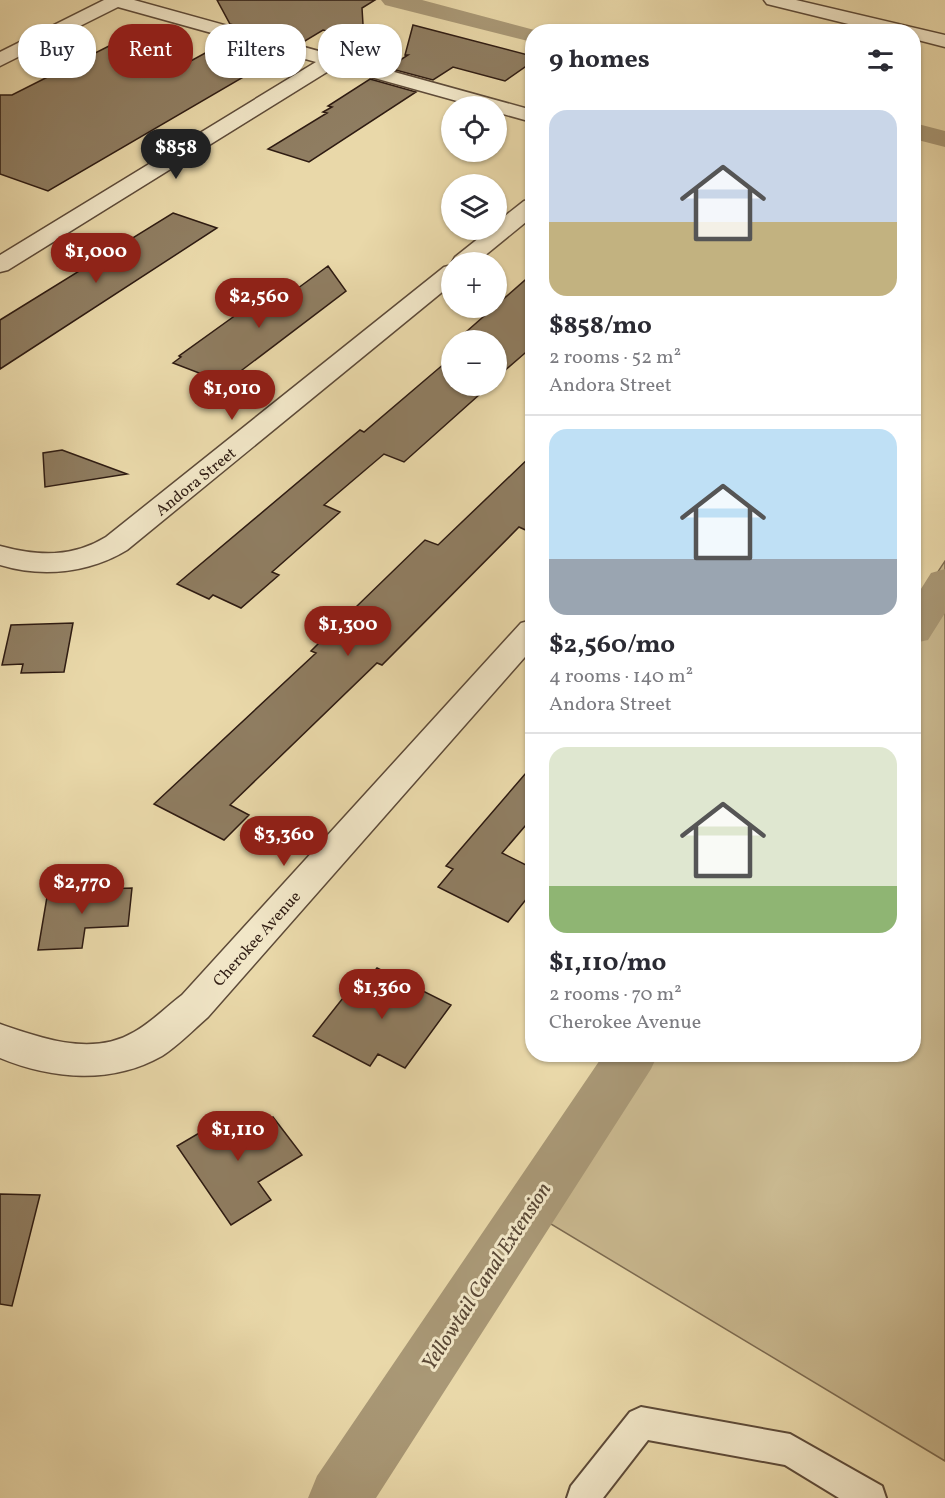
<!DOCTYPE html>
<html lang="en">
<head>
<meta charset="utf-8">
<style>
  :root { --surface:#fff; --page:#f7f7f7; --text:#2b2b33; --muted:#7c7c81; --line:#e1e1e2; --accent:#8f2418 }
  body { margin:0; font-family:Vollkorn,serif; background:var(--page); color:var(--text); height:100vh; display:flex; flex-direction:column; font-size:22px; white-space:nowrap }
  * { box-sizing:border-box; margin:0 }
  p { font-size:20px; color:var(--muted) }
  .icon { flex:none; width:33px; height:33px; fill:none; stroke:currentColor; stroke-width:2; stroke-linecap:round; stroke-linejoin:round }
  .map { position:relative; flex:1; overflow:hidden }
  .drawer { position:absolute; left:525px; top:24px; width:396px; height:1038px; display:flex; flex-direction:column; background:var(--surface); border-radius:24px; box-shadow:0 2px 4px #0004 }
  .drawer>* { flex:none }
  .guide { position:absolute; left:18px; top:24px; width:417px; height:54px; display:flex; gap:12px }
  .controls { position:absolute; left:441px; top:96px; display:grid; gap:12px }
  .controls a { display:grid; place-items:center; width:66px; height:66px; border-radius:50%; background:var(--surface); box-shadow:0 2px 4px #0004; font-size:30px }
  .price { position:absolute; translate:-50% -51px; padding:0 14px; border-radius:21px; background:var(--accent); color:#fff; font-size:20px; line-height:39px; filter:drop-shadow(0 2px 3px #0008) }
  .price::after { content:''; position:absolute; left:50%; top:36px; width:18px; height:14px; margin-left:-9px; background:inherit; clip-path:polygon(0 0,100% 0,50% 100%) }
  .price.selected { background:#222; color:#fff }
  ul { padding:0; list-style:none }
  li { display:grid; align-content:center; gap:12px; height:318px; padding:0 24px }
  li+li { border-top:2px solid var(--line) }
  li span { display:grid; place-items:center; height:186px; border-radius:18px; color:#555 }
  li>.icon { margin-inline-start:auto }
  span .icon { width:108px; height:108px; fill:#fffc; stroke-width:1 }
  li b { font-size:26px }
  h2 { display:flex; justify-content:space-between; align-items:center; height:72px; padding:0 24px; font-size:26px }
  .pill { padding:0 21px; border-radius:24px; background:var(--surface); box-shadow:0 2px 4px #0004; font-size:21px; line-height:54px }
  .pill.selected { background:var(--accent); color:#fff }
  .map>svg:first-child { display:block }
</style>
</head>
<body>
<div class="map">
<svg width="945" height="1498" viewBox="0 0 945 1498">
  <rect width="100%" height="100%" fill="#e9d8a9"/>
  <filter id="stains"><feTurbulence type="fractalNoise" baseFrequency=".00333" numOctaves="4"/><feColorMatrix values="0 0 0 0 .2 0 0 0 0 .09 0 0 0 0 .02 0 0 0 .5 -.17"/></filter>
  <radialGradient id="worn" r=".72"><stop offset=".6" stop-color="#630" stop-opacity="0"/><stop offset="1" stop-color="#630" stop-opacity=".3"/></radialGradient>
  <!-- green -->
  <path fill="#c9b88f" stroke="#7c6a50" stroke-width="1.5" d="M 945,561 L 945,1461 L 516,1203 L 615,1055 L 914,1054 L 914,608 Z"/>
  <g fill="none" stroke-linecap="round" stroke-linejoin="round">
    <!-- canal -->
    <path fill="#a99876" fill-rule="evenodd" d="M 381,0 L 422,0 L 542,32 L 532,32 L 532,42 L 385,5 Z
      M 914,123 L 945,131 L 945,147 L 914,139 Z
      M 945,569 L 945,613 L 928,640 L 914,643 L 914,600 L 931,573 Z
      M 604,1054 L 658,1054 L 651,1069 L 376,1498 L 308,1498 L 317,1476 Z"/>
  </g>
  <!-- building -->
  <path fill="#8f7d61" stroke="#2e1b12" stroke-width="1.5" d="M 217,0 L 375,0 L 362,8 L 364,41 L 323,30 L 300,44 L 230,24 Z
    M 413,25 L 532,56 L 532,62 L 505,81 L 453,67 L 433,80 L 388,68 L 408,55 L 405,55 Z
    M 229,40 L 281,55 L 48,191 L 0,174 L 0,95 L 12,95 L 111,45 L 113,48 L 151,41 L 176,69 Z
    M 370,79 L 416,92 L 309,162 L 268,149 L 327,113 L 323,112 L 332,107 L 328,106 Z
    M 173,213 L 217,228 L 0,369 L 0,320 Z
    M 328,266 L 346,291 L 225,383 L 173,363 L 181,357 L 179,356 L 254,302 L 271,308 Z
    M 532,274 L 532,347 L 496,378 L 496,340 L 458,339 Z
    M 452,357 L 452,386 L 489,386 L 404,462 L 384,454 L 324,505 L 340,512 L 272,572 L 279,575 L 241,608 L 213,595 L 209,599 L 177,584 L 360,430 L 364,432 Z
    M 62,450 L 127,474 L 45,487 L 43,453 Z
    M 532,455 L 532,533 L 519,527 L 382,665 L 377,663 L 230,805 L 249,815 L 224,840 L 154,804 L 316,653 L 311,651 L 323,639 L 425,540 L 438,545 Z
    M 73,623 L 64,672 L 21,673 L 23,664 L 2,665 L 11,625 Z
    M 532,766 L 532,818 L 502,853 L 532,868 L 532,892 L 508,922 L 438,887 L 453,869 L 446,866 Z
    M 132,888 L 128,926 L 85,928 L 82,948 L 38,950 L 48,891 Z
    M 377,968 L 451,1005 L 405,1068 L 378,1054 L 370,1066 L 313,1036 L 358,979 L 365,983 Z
    M 235,1112 L 249,1131 L 273,1117 L 302,1155 L 258,1182 L 271,1200 L 231,1225 L 177,1146 Z
    M 0,1194 L 40,1195 L 12,1306 L 0,1304 Z"/>
  <g fill="none" stroke-linecap="round" stroke-linejoin="round">
    <defs>
      <path id="service" d="M 641,1407 L 790,1434 L 882,1486 L 886,1498 L 839,1498 L 785,1465 L 648,1440 L 603,1498 L 567,1498 L 571,1486 L 630,1412 Z"/>
      <path id="minor" d="M 104,0 L 134,0 L 532,110 L 532,122 L 496,112 L 496,106 L 475,106 L 335,67 L 8,270 L 0,272 L 0,255 L 316,62 L 118,7 L 0,66 L 0,52 Z
        M 764,0 L 796,0 L 945,35 L 945,47 L 914,39 L 914,32 L 881,32 L 767,4 Z
        M 532,199 L 532,217 L 477,262 L 452,262 L 455,257 L 489,230 L 496,230 L 496,223 L 524,201 Z
        M 452,265 L 452,284 L 127,550 C 89,573 42,578 0,565 L 0,546 C 37,556 72,558 106,537 L 444,267 Z
        M 532,620 L 532,649 L 208,1017 C 193,1030 179,1045 162,1056 C 111,1085 51,1079 0,1058 L 0,1024 C 41,1038 92,1057 134,1032 C 152,1022 166,1007 182,995 L 521,623 Z"/>
    </defs>
    <!-- service casing -->
    <use href="#service" stroke="#5d4a38" stroke-width="4"/>
    <!-- minor casing -->
    <use href="#minor" stroke="#5d4a38" stroke-width="3"/>
    <!-- service -->
    <use href="#service" fill="#f1e6c7" fill-rule="evenodd"/>
    <!-- minor -->
    <use href="#minor" fill="#f1e6c7" fill-rule="evenodd"/>
  </g>
  <g text-anchor="middle" stroke-width="6" stroke-linejoin="round" paint-order="stroke">
    <!-- street labels -->
    <g font-size="16" fill="#2e1b12" stroke="#f1e6c7">
      <text transform="translate(195 481) rotate(-39)" y="6">Andora Street</text>
      <text transform="translate(256 938) rotate(-48)" y="6">Cherokee Avenue</text>
    </g>
    <!-- near-water labels -->
    <g font-size="21" font-style="italic" fill="#594735" stroke="#f1e6c7">
      <text transform="translate(486 1276) rotate(-57)" y="7">Yellowtail Canal Extension</text>
    </g>
  </g>
  <rect width="100%" height="100%" filter="url(#stains)"/>
  <rect width="100%" height="100%" fill="url(#worn)"/>
</svg>
<div class="controls">
<a><svg class="icon" aria-label="locate" viewBox="0 0 24 24"><circle cx="12" cy="12" r="6"/><path d="M12 2v4M12 18v4M2 12h4M18 12h4"/></svg></a>
<a><svg class="icon" aria-label="layers" viewBox="0 0 24 24"><path d="M12 4l9 5-9 5-9-5zM3 14l9 5 9-5"/></svg></a>
<a>+</a>
<a>−</a>
</div>
<b class="price selected" style="left:176px;top:180px">$858</b>
<b class="price" style="left:96px;top:284px">$1,000</b>
<b class="price" style="left:259px;top:329px">$2,560</b>
<b class="price" style="left:232px;top:421px">$1,010</b>
<b class="price" style="left:348px;top:657px">$1,300</b>
<b class="price" style="left:284px;top:867px">$3,360</b>
<b class="price" style="left:82px;top:915px">$2,770</b>
<b class="price" style="left:382px;top:1020px">$1,360</b>
<b class="price" style="left:238px;top:1162px">$1,110</b>
<div class="guide">
<a class="pill">Buy</a>
<a class="pill selected">Rent</a>
<a class="pill">Filters</a>
<a class="pill">New</a>
</div>
<section class="drawer">
<h2>9 homes<svg class="icon" aria-label="filters" viewBox="0 0 24 24"><path d="M4 7h16M4 17h16"/><circle cx="9" cy="7" r="2"/><circle cx="15" cy="17" r="2"/></svg></h2>
<ul>
<li><span style="background:linear-gradient(#c9d6e8 60%,#c2b280 0)"><svg class="icon" aria-label="home" viewBox="0 0 24 24"><path d="M3 11l9-7 9 7M6 9v11h12V9"/></svg></span><div><b>$858/mo</b><p>2 rooms · 52 m²</p><p>Andora Street</p></div></li>
<li><span style="background:linear-gradient(#bfe0f5 70%,#9aa5b1 0)"><svg class="icon" aria-label="home" viewBox="0 0 24 24"><path d="M3 11l9-7 9 7M6 9v11h12V9"/></svg></span><div><b>$2,560/mo</b><p>4 rooms · 140 m²</p><p>Andora Street</p></div></li>
<li><span style="background:linear-gradient(#dfe7d0 75%,#8fb573 0)"><svg class="icon" aria-label="home" viewBox="0 0 24 24"><path d="M3 11l9-7 9 7M6 9v11h12V9"/></svg></span><div><b>$1,110/mo</b><p>2 rooms · 70 m²</p><p>Cherokee Avenue</p></div></li>
</ul>
</section>
</div>
</body>
</html>
